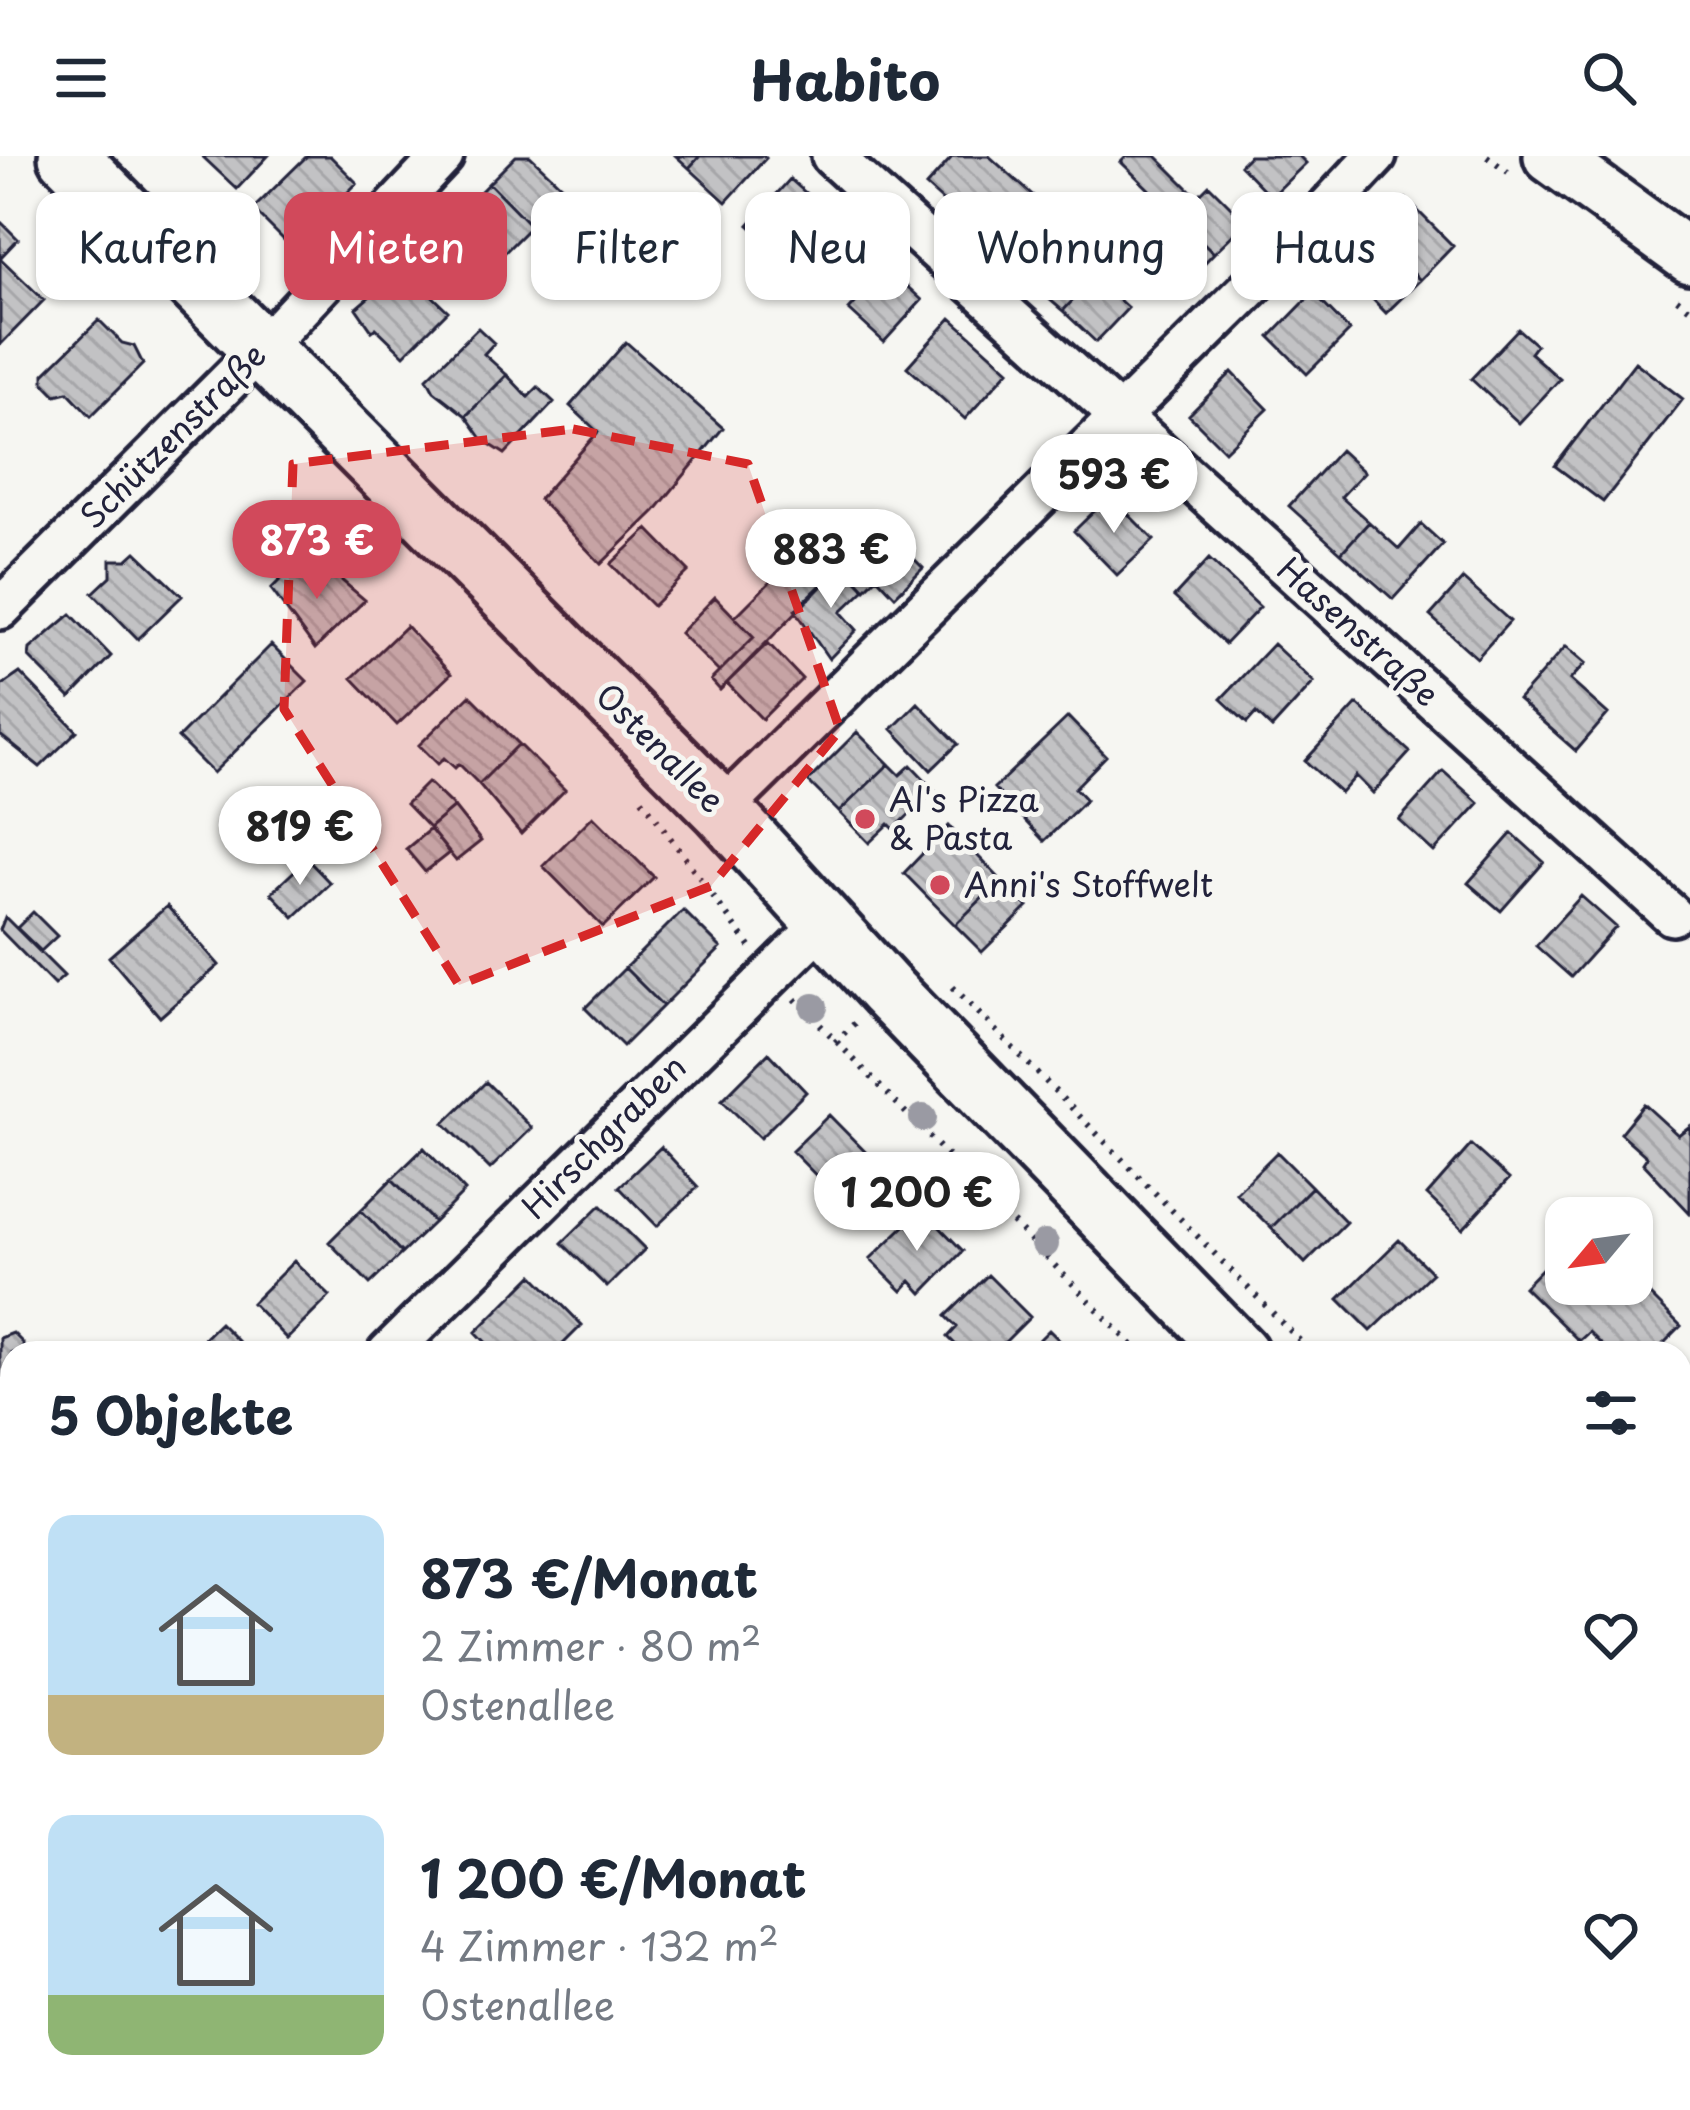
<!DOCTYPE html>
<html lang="de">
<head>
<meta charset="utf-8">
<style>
  :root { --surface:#fff; --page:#f6f6f7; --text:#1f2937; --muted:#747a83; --accent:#d1495b }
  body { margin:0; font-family:"Playpen Sans",sans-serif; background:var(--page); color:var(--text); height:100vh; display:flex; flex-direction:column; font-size:45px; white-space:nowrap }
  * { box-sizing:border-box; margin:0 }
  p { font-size:39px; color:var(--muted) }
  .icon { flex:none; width:66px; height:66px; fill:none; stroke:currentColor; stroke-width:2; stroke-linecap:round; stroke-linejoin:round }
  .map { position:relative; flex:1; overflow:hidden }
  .details { position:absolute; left:0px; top:1185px; width:1692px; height:771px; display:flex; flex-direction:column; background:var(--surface); border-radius:36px 36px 0 0; box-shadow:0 3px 9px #0004 }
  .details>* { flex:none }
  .hud { position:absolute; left:36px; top:36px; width:1620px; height:108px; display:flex; gap:24px }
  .needle { width:78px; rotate:241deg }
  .fabs { position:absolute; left:1545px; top:1041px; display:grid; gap:24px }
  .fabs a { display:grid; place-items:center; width:108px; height:108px; border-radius:24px; background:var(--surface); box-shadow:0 3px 9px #0004; font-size:60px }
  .price { position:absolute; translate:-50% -102px; padding:0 27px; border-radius:42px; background:#fff; color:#222; font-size:39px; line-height:78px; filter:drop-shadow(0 3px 6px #0008) }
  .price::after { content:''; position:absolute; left:50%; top:72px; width:36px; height:27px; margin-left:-18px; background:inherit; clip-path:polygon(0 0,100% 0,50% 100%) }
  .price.on { background:var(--accent); color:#fff }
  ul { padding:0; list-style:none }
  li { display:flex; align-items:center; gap:36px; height:300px; padding:0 48px }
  li span { display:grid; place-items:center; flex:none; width:336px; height:240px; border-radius:24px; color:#555 }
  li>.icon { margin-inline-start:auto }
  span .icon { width:144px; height:144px; fill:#fffc; stroke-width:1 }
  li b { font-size:51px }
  h2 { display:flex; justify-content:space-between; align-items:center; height:144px; padding:0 48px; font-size:51px }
  .tag { padding:0 42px; border-radius:24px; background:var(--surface); box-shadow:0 3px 9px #0004; font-size:42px; line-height:108px }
  .tag.on { background:var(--accent); color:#fff }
  header { display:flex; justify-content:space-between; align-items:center; height:156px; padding:0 48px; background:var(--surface); font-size:54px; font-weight:700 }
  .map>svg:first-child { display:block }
</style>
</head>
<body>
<header><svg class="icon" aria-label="menu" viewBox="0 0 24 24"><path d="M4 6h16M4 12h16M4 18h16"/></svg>Habito<svg class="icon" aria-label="search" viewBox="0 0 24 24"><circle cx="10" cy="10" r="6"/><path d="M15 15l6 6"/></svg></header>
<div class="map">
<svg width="1690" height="1954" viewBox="0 0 1690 1954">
  <defs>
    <pattern id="grass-dots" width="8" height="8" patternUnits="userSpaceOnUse" patternTransform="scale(3)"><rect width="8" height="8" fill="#d7d7d7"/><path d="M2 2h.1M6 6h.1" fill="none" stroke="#b8b8b9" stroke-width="1.8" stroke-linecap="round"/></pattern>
    <pattern id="building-back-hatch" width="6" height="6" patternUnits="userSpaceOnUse" patternTransform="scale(3)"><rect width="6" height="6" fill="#c2c2c4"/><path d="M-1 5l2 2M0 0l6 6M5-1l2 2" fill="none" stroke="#a6a6a9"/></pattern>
  </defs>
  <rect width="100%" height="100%" fill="#f6f6f2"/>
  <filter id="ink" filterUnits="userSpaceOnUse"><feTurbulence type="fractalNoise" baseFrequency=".00833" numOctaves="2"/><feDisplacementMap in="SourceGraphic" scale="24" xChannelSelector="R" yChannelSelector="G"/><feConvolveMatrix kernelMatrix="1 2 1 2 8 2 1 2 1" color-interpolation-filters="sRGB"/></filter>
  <g filter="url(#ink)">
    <!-- grass -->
    <path fill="url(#grass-dots)" stroke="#7c7c89" stroke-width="3" d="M 79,1944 L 478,1944 L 469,1954 L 70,1954 Z"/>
    <!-- building -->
    <path fill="url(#building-back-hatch)" stroke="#22223b" stroke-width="3" d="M 202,0 L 268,0 L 237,33 Z
      M 307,0 L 330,0 L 357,27 L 292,92 L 253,53 Z
      M 516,0 L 530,0 L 567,35 L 531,70 L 489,27 Z
      M 676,0 L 700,0 L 689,12 Z
      M 700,0 L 764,0 L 766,2 L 726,46 L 689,12 Z
      M 953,0 L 989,0 L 1048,53 L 1005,101 L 926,30 Z
      M 1127,0 L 1156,0 L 1197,41 L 1209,29 L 1246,66 L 1214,97 L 1121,6 Z
      M 1249,0 L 1299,0 L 1306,7 L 1271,41 L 1240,9 Z
      M 790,23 L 827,56 L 786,102 L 749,69 Z
      M 489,27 L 531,70 L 497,104 L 455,61 Z
      M 1158,42 L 1214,97 L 1181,131 L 1125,74 Z
      M 1406,43 L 1453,90 L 1420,124 L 1373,77 Z
      M 827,56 L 865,90 L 823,136 L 786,102 Z
      M 0,65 L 18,83 L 0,102 Z
      M 1373,77 L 1420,124 L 1386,157 L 1340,109 Z
      M 1060,90 L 1094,121 L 1063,155 L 1028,125 Z
      M 0,102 L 44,144 L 0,189 Z
      M 403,112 L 448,155 L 404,199 L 376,172 L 372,175 L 356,152 Z
      M 887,112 L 922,144 L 884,186 L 849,154 Z
      M 1094,121 L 1128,152 L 1096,186 L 1063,155 Z
      M 1313,137 L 1350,175 L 1307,218 L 1270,181 Z
      M 951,162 L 1009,214 L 965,263 L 907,211 Z
      M 99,164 L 122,187 L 134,190 L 143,208 L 91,260 L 68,236 L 56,239 L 44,227 L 44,218 Z
      M 478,172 L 494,187 L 484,198 L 507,219 L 466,260 L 434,235 L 427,222 Z
      M 1518,173 L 1536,189 L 1530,197 L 1560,223 L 1519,267 L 1471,223 Z
      M 626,186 L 723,272 L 655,355 L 601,408 L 539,343 L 598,276 L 570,250 Z
      M 1635,206 L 1683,243 L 1603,346 L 1555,310 Z
      M 1232,216 L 1268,253 L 1225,295 L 1189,259 Z
      M 507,219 L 528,241 L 538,231 L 554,246 L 505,298 L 483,284 L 466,260 Z
      M 1340,294 L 1364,316 L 1341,341 L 1369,366 L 1341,397 L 1289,350 Z
      M 1110,340 L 1154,384 L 1117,419 L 1074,375 Z
      M 1369,366 L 1399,393 L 1421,368 L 1443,388 L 1393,443 L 1341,397 Z
      M 829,367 L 857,394 L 720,534 L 711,524 L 754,481 L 735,461 Z
      M 882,370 L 923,412 L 895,440 L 877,421 L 865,433 L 842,409 Z
      M 648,373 L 689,415 L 653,450 L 611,408 Z
      M 136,396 L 182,440 L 138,483 L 93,437 L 111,420 L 111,404 L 127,404 Z
      M 1209,403 L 1260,451 L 1225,488 L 1174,441 Z
      M 320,406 L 365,444 L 315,493 L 271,433 L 291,413 L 301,423 Z
      M 842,409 L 865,433 L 841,456 L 857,474 L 829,503 L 795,454 Z
      M 1463,423 L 1510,465 L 1477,502 L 1430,460 Z
      M 715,441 L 754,481 L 719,516 L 680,477 Z
      M 71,458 L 111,500 L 70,542 L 29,501 L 30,493 Z
      M 406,470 L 451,518 L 397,569 L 352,522 Z
      M 768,487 L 802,523 L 762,563 L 727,527 Z
      M 1273,488 L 1314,526 L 1272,572 L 1256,557 L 1247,567 L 1221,543 Z
      M 271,489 L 307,525 L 213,617 L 178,582 Z
      M 1566,490 L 1586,507 L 1570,524 L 1608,558 L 1576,595 L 1518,544 Z
      M 20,517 L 77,575 L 40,611 L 0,579 L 1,530 Z
      M 470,539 L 519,588 L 479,628 L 459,608 L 455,612 L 444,602 L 438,608 L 419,589 Z
      M 918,547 L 958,588 L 931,614 L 892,573 Z
      M 1357,548 L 1410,596 L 1373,637 L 1356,620 L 1341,637 L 1305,605 Z
      M 1068,561 L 1106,600 L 1075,632 L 1086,644 L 1044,685 L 994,632 Z
      M 857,576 L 889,608 L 839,656 L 808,625 Z
      M 519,588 L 565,634 L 521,678 L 479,628 Z
      M 889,608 L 900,619 L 911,609 L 935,634 L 894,673 L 889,668 L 869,687 L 839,656 Z
      M 1443,615 L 1479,647 L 1434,696 L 1399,664 Z
      M 428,626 L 454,651 L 429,672 L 406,648 Z
      M 454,651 L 481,685 L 456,705 L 429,672 Z
      M 593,660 L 654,721 L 603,771 L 543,710 Z
      M 949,670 L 1001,724 L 955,769 L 904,717 Z
      M 430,673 L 449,697 L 425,716 L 406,693 Z
      M 1512,677 L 1544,706 L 1501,755 L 1468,727 Z
      M 307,703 L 330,727 L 294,761 L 271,737 Z
      M 1001,724 L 1028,751 L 982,796 L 955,769 Z
      M 1581,740 L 1616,771 L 1571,821 L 1536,790 Z
      M 167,750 L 219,809 L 160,861 L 109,801 Z
      M 683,754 L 721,792 L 663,850 L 625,812 Z
      M 33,756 L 57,780 L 41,795 L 17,772 Z
      M 5,761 L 64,820 L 54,829 L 0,774 Z
      M 625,812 L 663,850 L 623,890 L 585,852 Z
      M 769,897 L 806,936 L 760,982 L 722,944 Z
      M 486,926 L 532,972 L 490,1013 L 444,967 Z
      M 1644,948 L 1678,979 L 1690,970 L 1690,1057 L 1643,1007 L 1647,1001 L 1620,977 Z
      M 829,959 L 899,1030 L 862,1066 L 792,995 Z
      M 1471,989 L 1509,1023 L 1463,1073 L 1427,1039 Z
      M 661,991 L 698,1031 L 657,1070 L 619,1031 Z
      M 424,992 L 465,1035 L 434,1066 L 392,1023 Z
      M 1277,996 L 1312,1031 L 1271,1072 L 1236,1037 Z
      M 392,1023 L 434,1066 L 402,1097 L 361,1054 Z
      M 1312,1031 L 1346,1066 L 1305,1107 L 1271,1072 Z
      M 601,1049 L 645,1093 L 607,1131 L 562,1087 Z
      M 922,1053 L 963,1095 L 922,1137 L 911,1125 L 902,1135 L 870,1103 Z
      M 361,1054 L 402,1097 L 370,1128 L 329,1086 Z
      M 1399,1084 L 1432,1117 L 1371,1175 L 1339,1143 Z
      M 1566,1088 L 1566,1128 L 1607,1128 L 1614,1135 L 1632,1128 L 1632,1121 L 1681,1170 L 1654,1197 L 1610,1197 L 1589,1176 L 1579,1185 L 1524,1131 Z
      M 294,1105 L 330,1140 L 287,1183 L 252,1147 Z
      M 533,1119 L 582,1169 L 554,1197 L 496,1197 L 476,1176 Z
      M 988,1119 L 1030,1161 L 994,1197 L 964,1197 L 948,1181 L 957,1171 L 946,1160 Z
      M 220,1167 L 250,1197 L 189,1197 Z
      M 1049,1174 L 1072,1197 L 1026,1197 Z
      M 13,1177 L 23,1187 L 23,1196 L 12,1197 L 12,1213 L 0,1226 L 0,1182 Z
      M 1690,1218 L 1690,1254 L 1680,1263 L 1680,1228 Z
      M 1690,1410 L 1690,1494 L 1688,1496 L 1680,1488 L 1680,1419 Z
      M 2,1626 L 12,1636 L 12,1754 L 0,1743 Z
      M 1690,1804 L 1690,1848 L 1680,1838 L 1680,1814 Z
      M 43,1944 L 69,1944 L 60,1954 Z
      M 892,1944 L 885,1954 L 827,1954 L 812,1945 Z
      M 1027,1944 L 1107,1944 L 1101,1954 L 1044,1954 Z
      M 1477,1944 L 1490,1944 L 1504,1954 L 1469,1954 Z"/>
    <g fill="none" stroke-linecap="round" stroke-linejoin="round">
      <defs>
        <path id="minor" d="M 832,0 L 1672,759
          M 0,453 L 263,191 L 443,0
          M 722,654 L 1285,97 L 1376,0
          M 388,1197 L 823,768
          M 0,1397 L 12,1408
          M 578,1944 L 588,1954
          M 955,1954 L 961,1944"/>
        <path id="tertiary" d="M 1550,0 L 1690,101"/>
        <path id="secondary" d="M 68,0 L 722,654 L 887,835 L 1239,1197
          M 1680,1643 L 1690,1653"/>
      </defs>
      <!-- minor casing -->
      <use href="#minor" stroke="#22223b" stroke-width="48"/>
      <!-- tertiary casing -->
      <use href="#tertiary" stroke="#22223b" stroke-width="60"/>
      <!-- secondary casing -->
      <use href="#secondary" stroke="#22223b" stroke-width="66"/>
      <!-- path -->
      <path stroke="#22223b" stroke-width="6" stroke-dasharray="3 9" stroke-linecap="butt" d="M 1487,0 L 1508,16
        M 1677,143 L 1690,153
        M 642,643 L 751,792
        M 953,831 L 1312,1197
        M 795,843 L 1140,1197
        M 835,886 L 856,866
        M 1680,1572 L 1690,1582
        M 1680,1699 L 1690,1709
        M 131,1954 L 139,1944"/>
      <!-- minor -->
      <use href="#minor" stroke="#f6f6f2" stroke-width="39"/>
      <!-- tertiary -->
      <use href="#tertiary" stroke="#f6f6f2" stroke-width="51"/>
      <!-- secondary -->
      <use href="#secondary" stroke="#f6f6f2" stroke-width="57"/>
    </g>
    <!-- trees -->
    <g fill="#9a9aa3">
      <circle cx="814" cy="851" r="14"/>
      <circle cx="923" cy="962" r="14"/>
      <circle cx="1045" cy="1088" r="14"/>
    </g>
  </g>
  <!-- marked area -->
  <path fill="#d62828" fill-opacity="0.2" stroke="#d62828" stroke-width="9" stroke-dasharray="24 15" stroke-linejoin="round" d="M 573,273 L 748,308 L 840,574 L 711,730 L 459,829 L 284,553 L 293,308 Z"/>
  <!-- markers -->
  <g fill="#d1495b" stroke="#f6f6f2" stroke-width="4.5">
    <circle cx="865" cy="663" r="12"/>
    <circle cx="940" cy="729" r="12"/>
  </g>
  <g text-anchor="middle" stroke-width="10" stroke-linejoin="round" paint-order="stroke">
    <!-- street labels -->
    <g font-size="33" fill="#22223b" stroke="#f6f6f2">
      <text transform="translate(173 280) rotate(-45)" y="12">Schützenstraße</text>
      <text transform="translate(1358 476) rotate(42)" y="12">Hasenstraße</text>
      <text transform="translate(660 592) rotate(45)" y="12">Ostenallee</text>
      <text transform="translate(604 981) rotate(-45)" y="12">Hirschgraben</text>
    </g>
    <!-- poi labels -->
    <g font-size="33" fill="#22223b" stroke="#f6f6f2" text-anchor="start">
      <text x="889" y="656">Al's Pizza<tspan x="889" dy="38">&amp; Pasta</tspan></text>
      <text x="964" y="741">Anni's Stoffwelt</text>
    </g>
  </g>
</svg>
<div class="fabs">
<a><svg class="needle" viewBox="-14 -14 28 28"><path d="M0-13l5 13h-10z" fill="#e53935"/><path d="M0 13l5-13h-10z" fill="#747a83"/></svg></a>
</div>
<b class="price" style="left:1114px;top:380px">593 €</b>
<b class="price on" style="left:317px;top:446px">873 €</b>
<b class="price" style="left:831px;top:455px">883 €</b>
<b class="price" style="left:300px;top:732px">819 €</b>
<b class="price" style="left:917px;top:1098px">1 200 €</b>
<div class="hud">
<a class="tag">Kaufen</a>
<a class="tag on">Mieten</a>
<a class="tag">Filter</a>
<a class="tag">Neu</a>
<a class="tag">Wohnung</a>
<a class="tag">Haus</a>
</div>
<section class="details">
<h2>5 Objekte<svg class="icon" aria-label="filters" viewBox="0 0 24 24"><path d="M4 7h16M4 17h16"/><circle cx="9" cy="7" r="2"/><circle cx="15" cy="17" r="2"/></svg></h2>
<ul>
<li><span style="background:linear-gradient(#bfe0f5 75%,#c2b280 0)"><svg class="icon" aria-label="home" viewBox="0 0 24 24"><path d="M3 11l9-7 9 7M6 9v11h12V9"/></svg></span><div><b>873 €/Monat</b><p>2 Zimmer · 80 m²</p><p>Ostenallee</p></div><svg class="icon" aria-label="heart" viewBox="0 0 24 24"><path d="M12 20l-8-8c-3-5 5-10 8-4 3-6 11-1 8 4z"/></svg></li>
<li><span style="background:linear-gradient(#bfe0f5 75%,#8fb573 0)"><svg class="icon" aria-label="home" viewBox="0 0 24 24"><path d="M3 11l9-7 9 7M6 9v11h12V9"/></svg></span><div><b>1 200 €/Monat</b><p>4 Zimmer · 132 m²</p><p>Ostenallee</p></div><svg class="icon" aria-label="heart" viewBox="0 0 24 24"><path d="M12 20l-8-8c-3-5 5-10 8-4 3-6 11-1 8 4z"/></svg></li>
</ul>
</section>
</div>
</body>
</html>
